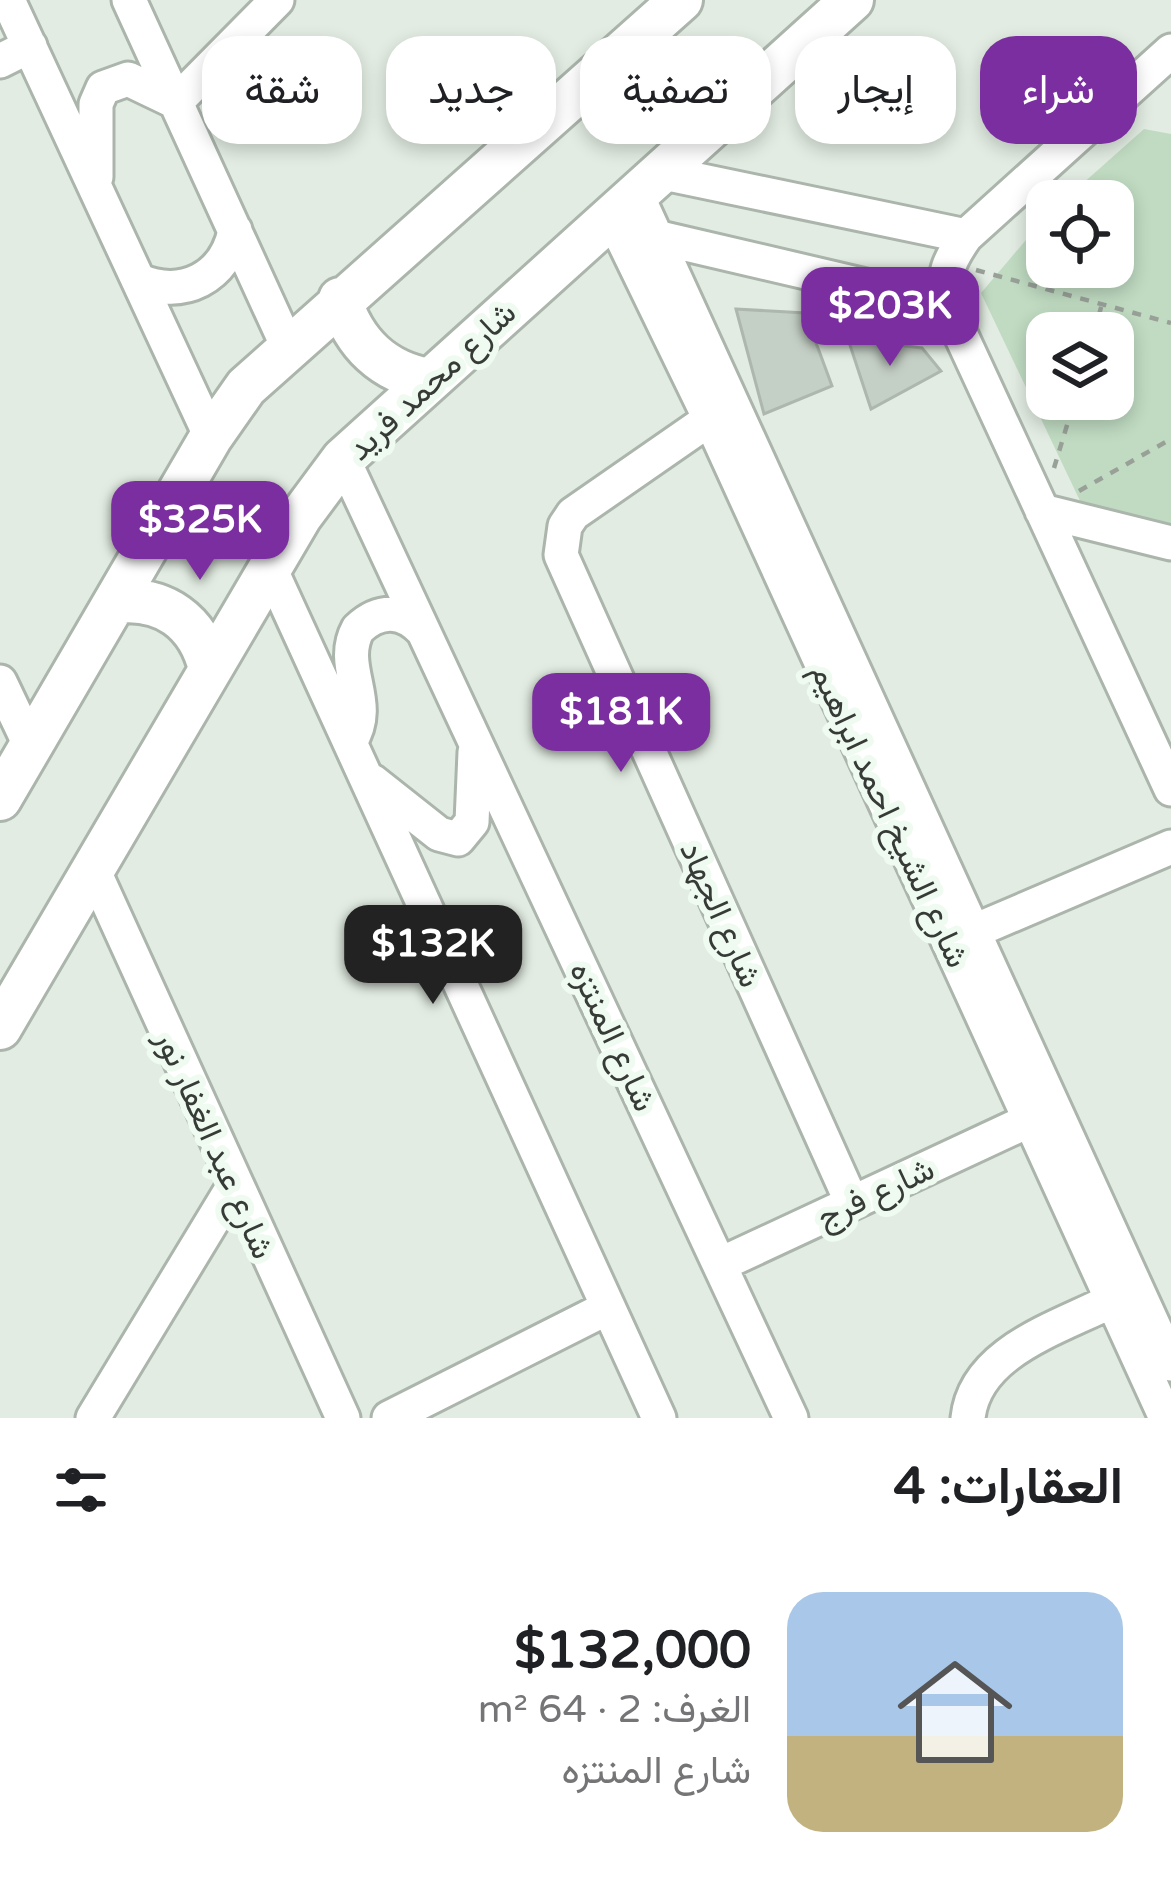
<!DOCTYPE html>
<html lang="ar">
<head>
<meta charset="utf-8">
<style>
  :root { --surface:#fff; --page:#f6f6f6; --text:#202124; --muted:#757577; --accent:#7b2e9f }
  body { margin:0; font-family:"Varela Round",Vazirmatn,sans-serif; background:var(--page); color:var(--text); direction:rtl; height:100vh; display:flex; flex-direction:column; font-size:45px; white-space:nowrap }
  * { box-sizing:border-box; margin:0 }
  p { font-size:39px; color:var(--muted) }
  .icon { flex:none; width:66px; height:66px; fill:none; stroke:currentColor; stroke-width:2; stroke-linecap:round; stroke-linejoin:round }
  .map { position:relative; height:1418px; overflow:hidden; direction:ltr }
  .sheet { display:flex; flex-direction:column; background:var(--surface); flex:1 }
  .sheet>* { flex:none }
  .top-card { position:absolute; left:36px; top:36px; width:1101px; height:108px; direction:rtl; display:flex; gap:24px }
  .tools { position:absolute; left:1026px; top:180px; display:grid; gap:24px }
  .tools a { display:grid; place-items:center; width:108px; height:108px; border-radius:24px; background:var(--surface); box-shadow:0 6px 18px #0003; font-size:60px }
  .price { position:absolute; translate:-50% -102px; padding:0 27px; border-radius:24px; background:var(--accent); color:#fff; font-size:39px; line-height:78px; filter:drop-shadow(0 3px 6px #0008) }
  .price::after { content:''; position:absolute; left:50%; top:72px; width:36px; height:27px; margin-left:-18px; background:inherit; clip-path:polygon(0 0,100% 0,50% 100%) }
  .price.selected { background:#222; color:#fff }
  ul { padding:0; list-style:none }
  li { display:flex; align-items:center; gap:36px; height:300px; padding:0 48px }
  li span { display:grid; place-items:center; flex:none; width:336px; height:240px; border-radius:36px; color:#555 }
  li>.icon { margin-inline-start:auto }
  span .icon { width:144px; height:144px; fill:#fffc; stroke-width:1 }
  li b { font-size:51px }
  h2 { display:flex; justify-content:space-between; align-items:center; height:144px; padding:0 48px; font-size:51px }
  .pill { padding:0 42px; border-radius:36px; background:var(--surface); box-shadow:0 6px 18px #0003; font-size:42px; line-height:108px }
  .pill.selected { background:var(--accent); color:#fff }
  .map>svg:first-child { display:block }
</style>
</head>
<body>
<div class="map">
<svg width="1171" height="1418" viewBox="0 0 1171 1418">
  <rect width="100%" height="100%" fill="#e2ece2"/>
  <!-- green -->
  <path fill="#c0dbc2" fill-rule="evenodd" d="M 1144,129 L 1171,134 L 1171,524 L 1082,505 L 981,293 L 1047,215 L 1047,267 L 1113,267 L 1113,201 L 1063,201 ZM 1047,333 L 1113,333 L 1113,399 L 1047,399 Z"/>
  <!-- building -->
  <path fill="#c4cfc5" stroke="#adb7ae" stroke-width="3" d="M 736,309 L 805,313 L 832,386 L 764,414 Z
    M 848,339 L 922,348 L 941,371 L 871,409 Z"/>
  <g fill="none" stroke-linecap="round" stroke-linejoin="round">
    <defs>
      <path id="minor" d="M 8,0 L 211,437
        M 129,0 L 287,345
        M 1171,51 L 966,236 C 949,260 942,275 947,305 L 1171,789
        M 0,61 L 30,46
        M 659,172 L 966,236
        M 96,177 L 96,104 L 103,88 L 128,79 L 176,102 L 277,0
        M 636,193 L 1171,1364
        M 611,215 L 710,419 L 1166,1418
        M 643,234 L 947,305
        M 138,280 C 183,300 226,277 235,230
        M 710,419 L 573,514 L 565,526 L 561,555 L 852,1203
        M 343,459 L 791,1418
        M 1042,511 L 1171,543
        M 270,568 L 659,1418
        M 0,682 L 31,747
        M 350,742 C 376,702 337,667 358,629 C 379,609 403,609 423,631
        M 372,781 L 439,834 L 458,839 L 472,822 L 475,752
        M 93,869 L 343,1418
        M 958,938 L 1171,847
        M 721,1264 L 1030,1120
        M 93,1418 L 233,1187
        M 389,1418 L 607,1308
        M 968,1418 C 975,1351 1059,1328 1113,1300"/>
      <path id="major" d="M 340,299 C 354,344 383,372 429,380
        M 115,602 C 164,596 199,622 210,669
        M 0,799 L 211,437 L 246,387 L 681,0
        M 0,1028 L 300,517 L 343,459 L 852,0"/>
    </defs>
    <!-- minor casing -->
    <use href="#minor" stroke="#abb5ac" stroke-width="39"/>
    <!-- major casing -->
    <use href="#major" stroke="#abb5ac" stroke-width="48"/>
    <!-- path -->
    <path stroke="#98a098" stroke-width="4.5" stroke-dasharray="9 9" stroke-linecap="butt" d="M 976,270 L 1171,323
      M 1094,333 L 1102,304
      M 1054,468 L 1075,399
      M 1079,491 L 1171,439"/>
    <!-- minor -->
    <use href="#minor" stroke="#fff" stroke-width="33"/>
    <!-- major -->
    <use href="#major" stroke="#fff" stroke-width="42"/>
  </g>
  <g text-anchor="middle" stroke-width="12" stroke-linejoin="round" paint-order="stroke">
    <!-- street labels -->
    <g font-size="33" fill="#373b37" stroke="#effaf0">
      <text transform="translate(431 380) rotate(-43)" y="12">شارع محمد فريد</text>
      <text transform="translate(891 815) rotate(65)" y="12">شارع الشيخ احمد ابراهيم</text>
      <text transform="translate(722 914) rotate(66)" y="12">شارع الجهاد</text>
      <text transform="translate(614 1036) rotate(65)" y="12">شارع المنتزه</text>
      <text transform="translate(216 1144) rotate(66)" y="12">شارع عبد الغفار نور</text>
      <text transform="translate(875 1192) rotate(-25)" y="12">شارع فرج</text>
    </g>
  </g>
</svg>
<div class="tools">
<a><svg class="icon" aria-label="locate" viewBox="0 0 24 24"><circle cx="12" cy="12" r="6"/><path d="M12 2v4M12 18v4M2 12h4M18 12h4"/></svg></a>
<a><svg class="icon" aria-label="layers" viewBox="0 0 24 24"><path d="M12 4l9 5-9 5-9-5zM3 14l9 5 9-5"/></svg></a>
</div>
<b class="price" style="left:890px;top:369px">$203K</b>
<b class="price" style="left:200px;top:583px">$325K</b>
<b class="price" style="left:621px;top:775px">$181K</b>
<b class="price selected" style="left:433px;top:1007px">$132K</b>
<div class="top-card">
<a class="pill selected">شراء</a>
<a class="pill">إيجار</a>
<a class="pill">تصفية</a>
<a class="pill">جديد</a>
<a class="pill">شقة</a>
</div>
</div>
<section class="sheet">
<h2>العقارات: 4<svg class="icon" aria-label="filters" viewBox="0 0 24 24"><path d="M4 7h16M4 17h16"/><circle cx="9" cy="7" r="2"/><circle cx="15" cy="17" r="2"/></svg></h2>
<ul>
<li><span style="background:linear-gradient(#a9c7e8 60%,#c2b280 0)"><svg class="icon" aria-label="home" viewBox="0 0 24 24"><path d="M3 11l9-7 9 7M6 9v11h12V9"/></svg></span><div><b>$132,000</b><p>الغرف: 2 · 64 m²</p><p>شارع المنتزه</p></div></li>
</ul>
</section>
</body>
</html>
